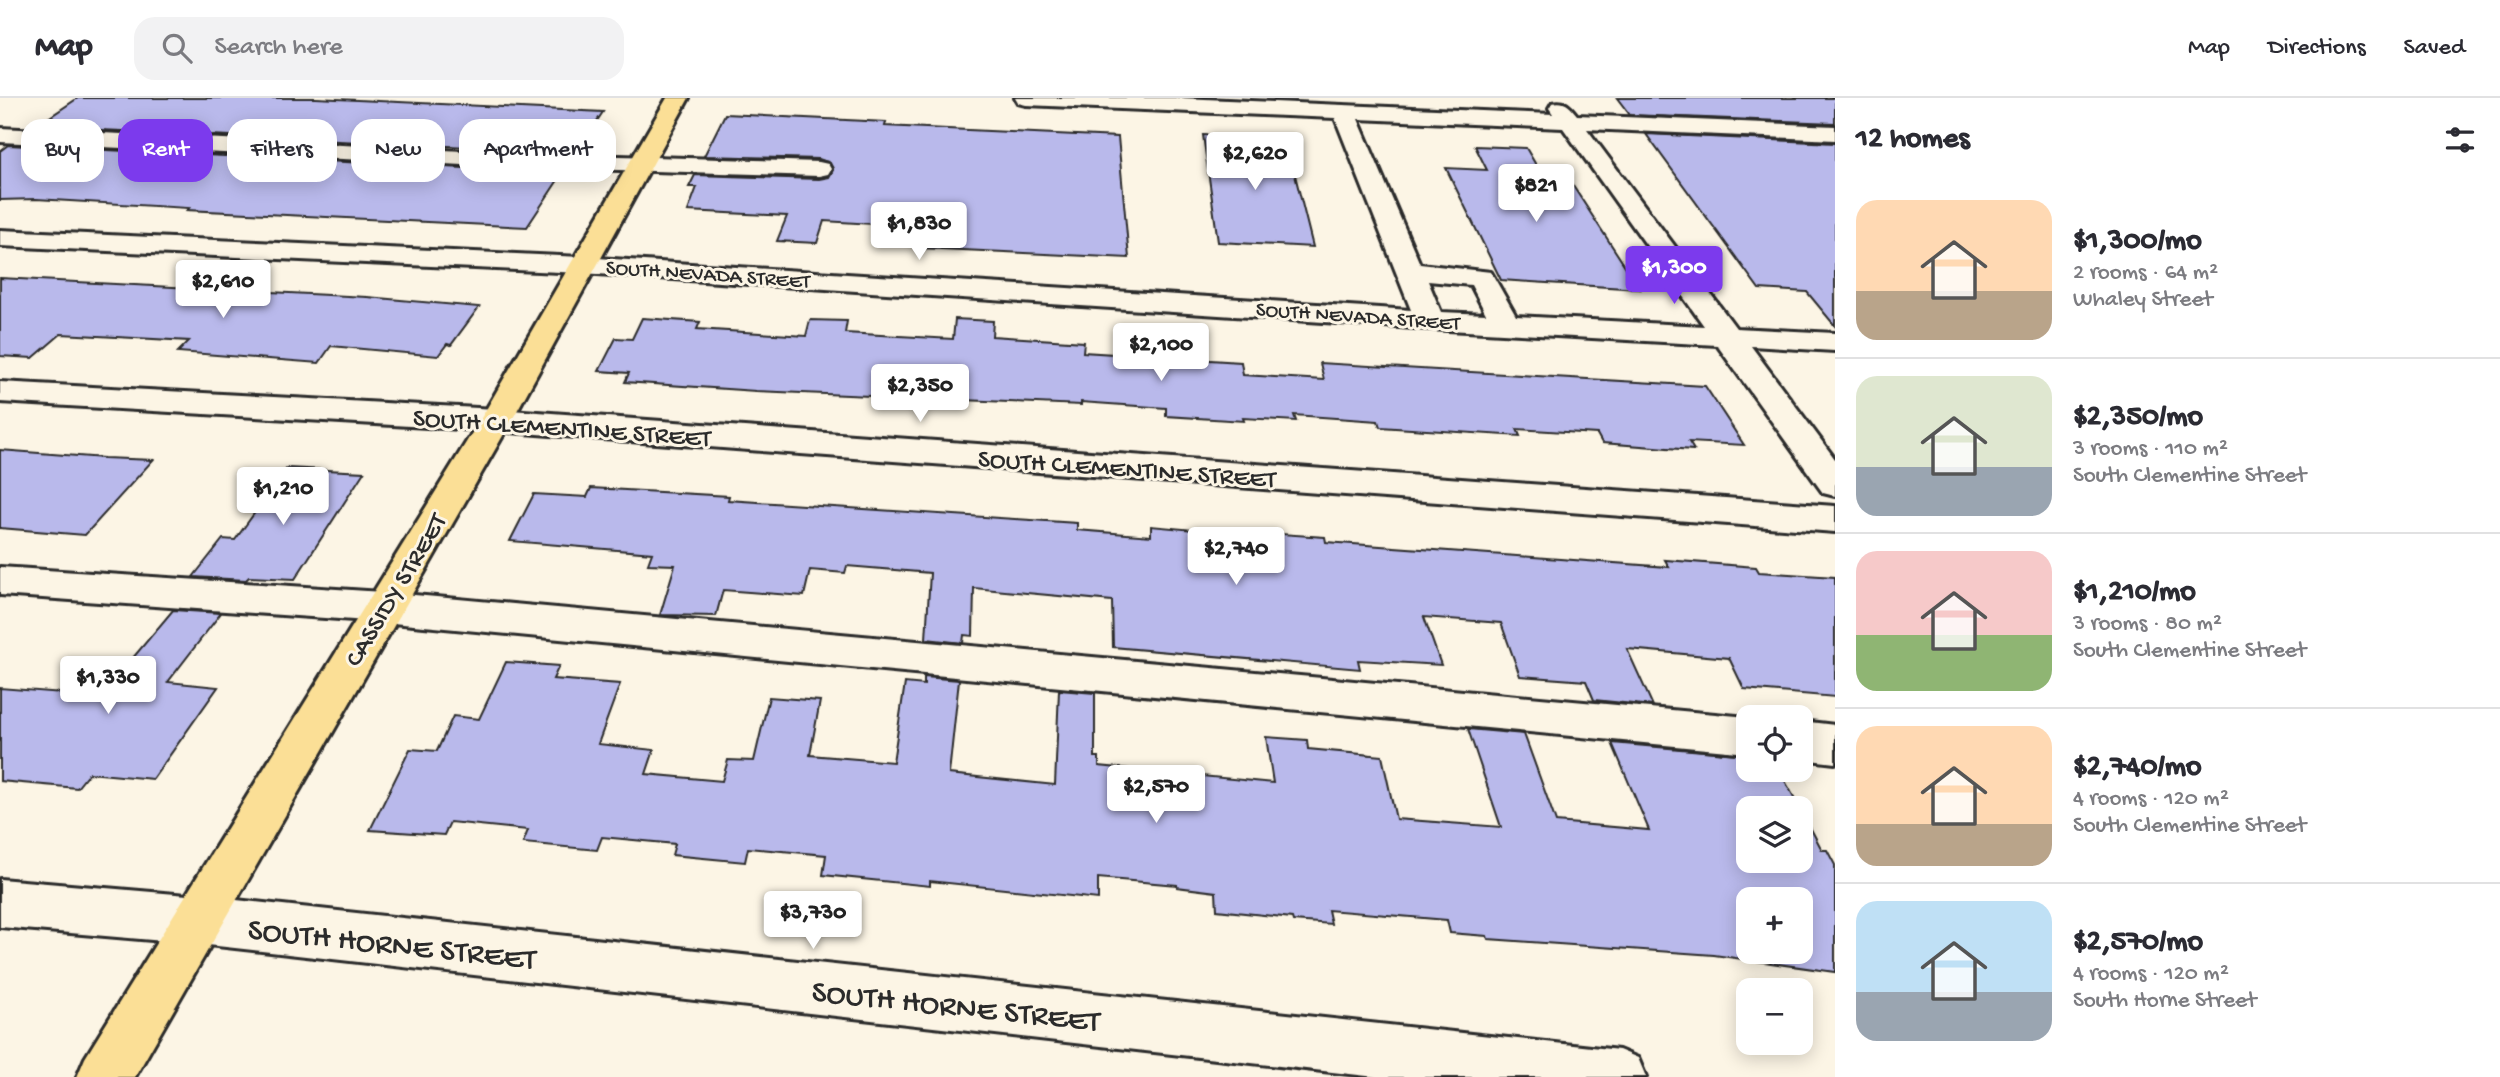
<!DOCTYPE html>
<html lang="en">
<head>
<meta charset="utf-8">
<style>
  :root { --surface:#fff; --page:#f2f2f3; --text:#2b2b33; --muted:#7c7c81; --line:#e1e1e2; --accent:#7c3aed }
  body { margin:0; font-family:"Gochi Hand",sans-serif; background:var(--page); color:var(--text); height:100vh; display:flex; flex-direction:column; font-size:26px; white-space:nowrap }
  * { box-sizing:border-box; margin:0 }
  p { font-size:23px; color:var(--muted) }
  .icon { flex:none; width:38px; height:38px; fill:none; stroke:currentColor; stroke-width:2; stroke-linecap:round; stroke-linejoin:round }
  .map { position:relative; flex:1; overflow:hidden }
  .sheet { display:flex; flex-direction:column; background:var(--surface); width:665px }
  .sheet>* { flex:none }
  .top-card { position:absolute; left:21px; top:21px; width:665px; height:63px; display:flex; gap:14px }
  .buttons { position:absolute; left:1736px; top:607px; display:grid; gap:14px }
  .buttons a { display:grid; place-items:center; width:77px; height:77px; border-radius:14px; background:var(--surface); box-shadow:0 4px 18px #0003; font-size:35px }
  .price { position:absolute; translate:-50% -60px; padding:0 16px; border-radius:7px; background:#fff; color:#222; font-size:23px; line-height:46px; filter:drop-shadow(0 2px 4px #0008) }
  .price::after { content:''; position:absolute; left:50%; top:42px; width:21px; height:16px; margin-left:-10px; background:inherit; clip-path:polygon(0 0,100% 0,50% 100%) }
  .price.selected { background:var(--accent); color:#fff }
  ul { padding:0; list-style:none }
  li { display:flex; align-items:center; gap:21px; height:175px; padding:0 21px }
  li+li { border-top:2px solid var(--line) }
  li span { display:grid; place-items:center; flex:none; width:196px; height:140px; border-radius:21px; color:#555 }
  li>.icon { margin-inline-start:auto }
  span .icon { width:84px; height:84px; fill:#fffc; stroke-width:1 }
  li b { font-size:30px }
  h2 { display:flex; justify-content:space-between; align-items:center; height:84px; padding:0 21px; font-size:30px }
  .tag { padding:0 24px; border-radius:21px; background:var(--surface); box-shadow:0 4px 18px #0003; font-size:24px; line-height:63px }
  .tag.selected { background:var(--accent); color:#fff }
  header { display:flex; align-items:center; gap:42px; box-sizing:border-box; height:98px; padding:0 35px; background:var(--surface); border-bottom:2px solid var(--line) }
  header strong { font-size:33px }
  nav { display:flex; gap:38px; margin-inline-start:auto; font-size:24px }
  .search { width:490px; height:63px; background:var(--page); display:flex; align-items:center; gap:18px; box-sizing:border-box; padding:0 24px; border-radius:21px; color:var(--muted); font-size:26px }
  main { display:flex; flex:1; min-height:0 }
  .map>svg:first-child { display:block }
</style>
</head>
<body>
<header>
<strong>Map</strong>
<div class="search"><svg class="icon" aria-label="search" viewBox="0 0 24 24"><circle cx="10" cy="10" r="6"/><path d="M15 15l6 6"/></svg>Search here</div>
<nav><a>Map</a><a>Directions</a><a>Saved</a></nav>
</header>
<main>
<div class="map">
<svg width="1835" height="979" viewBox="0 0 1835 979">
  <rect width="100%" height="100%" fill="#fcf5e5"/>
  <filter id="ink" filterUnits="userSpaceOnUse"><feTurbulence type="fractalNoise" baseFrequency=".0143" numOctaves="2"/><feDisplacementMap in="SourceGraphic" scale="14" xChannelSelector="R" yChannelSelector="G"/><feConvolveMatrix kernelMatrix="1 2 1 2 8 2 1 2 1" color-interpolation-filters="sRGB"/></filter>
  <g filter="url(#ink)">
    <!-- building -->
    <path fill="#b9b9eb" stroke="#2b2b2b" stroke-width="2" fill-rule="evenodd" d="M 78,0 L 316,0 L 603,14 L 576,54 L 35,29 Z
      M 1617,0 L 1835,0 L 1835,25 L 1630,17 Z
      M 725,16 L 886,24 L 885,28 L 1118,39 L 1129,160 L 920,150 L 923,129 L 824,123 L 817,145 L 777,143 L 787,118 L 688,113 L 697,89 L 689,89 L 695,77 L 819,81 L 829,79 L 833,72 L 830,65 L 819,61 L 704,58 Z
      M 1646,36 L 1835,45 L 1835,228 L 1807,194 L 1759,191 Z
      M 1203,37 L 1286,41 L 1313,149 L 1218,144 Z
      M 8,47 L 484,71 L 564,73 L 527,129 L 187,112 L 189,110 L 36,101 L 0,102 L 0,53 Z
      M 1475,48 L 1526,50 L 1546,84 L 1571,85 L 1640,191 L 1501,182 L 1446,70 L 1487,72 Z
      M 0,180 L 367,199 L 479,209 L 451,247 L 447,246 L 438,258 L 331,248 L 319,265 L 178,254 L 189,243 L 61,236 L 33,260 L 0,258 Z
      M 642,220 L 700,224 L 697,231 L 806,238 L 810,222 L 847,223 L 845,235 L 953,241 L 955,221 L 993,223 L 992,238 L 1084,244 L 1083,254 L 1241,264 L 1243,277 L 1324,282 L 1320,265 L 1705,288 L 1744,347 L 1689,344 L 1694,352 L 1602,345 L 1597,336 L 1517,331 L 1520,338 L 1380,329 L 1378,323 L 1294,317 L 1296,323 L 1243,320 L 1244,323 L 1166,318 L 1166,310 L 1081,304 L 1081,307 L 756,293 L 625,284 L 629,275 L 599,273 L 616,240 L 632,241 Z
      M 0,352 L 104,360 L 153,362 L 85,437 L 0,430 Z
      M 287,370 L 364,374 L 295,481 L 249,479 L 246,482 L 193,479 L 223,441 L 235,442 Z
      M 591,390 L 729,398 L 728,402 L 1077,425 L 1077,432 L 1151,438 L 1151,428 L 1282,440 L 1281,436 L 1325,439 L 1326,444 L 1669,469 L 1665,462 L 1756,469 L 1759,474 L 1835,479 L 1835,599 L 1744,591 L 1729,560 L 1627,551 L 1653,608 L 1594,602 L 1586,583 L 1520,578 L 1501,525 L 1424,519 L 1441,567 L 1358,562 L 1360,571 L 1113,549 L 1112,503 L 974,490 L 973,538 L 964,537 L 963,545 L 926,541 L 930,475 L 847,468 L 845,475 L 810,472 L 804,498 L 723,492 L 716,518 L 660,517 L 675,467 L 648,466 L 652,455 L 510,443 L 534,396 L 587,399 Z
      M 173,512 L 221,515 L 168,584 L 218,589 L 153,681 L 89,675 L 77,690 L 0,683 L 0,590 L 101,598 Z
      M 506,564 L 559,568 L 553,581 L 620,586 L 598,646 L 654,652 L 646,676 L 722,683 L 728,662 L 754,663 L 769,599 L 820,603 L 810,657 L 893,664 L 905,585 L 924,587 L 924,579 L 959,582 L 949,676 L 1055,687 L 1059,592 L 1095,595 L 1095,659 L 1099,659 L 1099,668 L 1273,685 L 1266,639 L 1307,642 L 1308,651 L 1382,658 L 1396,721 L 1501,729 L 1468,631 L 1524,636 L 1556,724 L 1649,732 L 1612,645 L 1748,657 L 1748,672 L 1779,672 L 1800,710 L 1748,710 L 1748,763 L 1801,763 L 1801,712 L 1822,752 L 1827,752 L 1835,767 L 1835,874 L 1714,857 L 1488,841 L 1487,838 L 1450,835 L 1447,822 L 1328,812 L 1331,826 L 1293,823 L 1292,820 L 1217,812 L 1216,794 L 1177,789 L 1177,787 L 1098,780 L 1098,801 L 930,783 L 930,788 L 823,777 L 826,757 L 748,750 L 745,764 L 672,757 L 675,746 L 602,739 L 597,752 L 523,745 L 528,732 L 450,724 L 444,737 L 370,732 L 410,651 L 437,653 L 453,618 L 479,621 ZM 1748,802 L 1801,802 L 1801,854 L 1748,854 Z"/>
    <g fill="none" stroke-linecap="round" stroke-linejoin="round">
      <defs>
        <path id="minor" d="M 1015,0 L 1181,0 L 1553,16 L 1549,10 L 1552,5 C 1565,2 1569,7 1577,17 L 1835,28 L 1835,42 L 1587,31 L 1736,230 L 1835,235 L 1835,253 L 1751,248 L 1835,361 L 1835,398 L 1823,395 L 1717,247 L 1430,231 L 582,175 L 0,148 L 0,132 L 582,159 L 1411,212 L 1335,20 L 1026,7 L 1018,5 ZM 1358,21 L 1563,30 L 1704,228 L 1516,218 L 1491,174 L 1420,166 ZM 1428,183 L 1471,187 L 1486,216 L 1441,214 Z
          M 0,30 L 484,54 L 819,64 L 828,66 L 831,71 L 828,76 L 819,78 L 484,68 L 0,44 Z
          M 0,284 L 496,311 L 1835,408 L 1835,434 L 496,333 L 0,304 Z
          M 0,469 L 382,494 L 1748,619 L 1751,620 L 1748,620 L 1748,655 L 382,524 L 0,497 Z
          M 1801,623 L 1835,627 L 1835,665 L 1801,661 Z
          M 0,781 L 199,798 L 1619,952 L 1638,960 L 1646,979 L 1376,979 L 199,846 L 0,829 Z"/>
        <path id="major" d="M 667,0 L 689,0 L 512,322 L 135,979 L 77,979 L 85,960 L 480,322 Z"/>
      </defs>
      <!-- minor casing -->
      <use href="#minor" stroke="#2b2b2b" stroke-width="6"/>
      <!-- major casing -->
      <use href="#major" stroke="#2b2b2b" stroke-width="6"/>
      <!-- minor -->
      <use href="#minor" fill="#fcf5e5" fill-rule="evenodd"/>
      <!-- major -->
      <use href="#major" fill="#fbdf96" fill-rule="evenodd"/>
    </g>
  </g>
  <g text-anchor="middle" stroke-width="6" stroke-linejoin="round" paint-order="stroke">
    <!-- far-street labels -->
    <g font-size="21" fill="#2b2b2b" stroke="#fcf5e5">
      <text transform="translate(708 175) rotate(4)" y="7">SOUTH NEVADA STREET</text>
      <text transform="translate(1358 217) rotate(4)" y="7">SOUTH NEVADA STREET</text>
    </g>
    <!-- street labels -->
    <g font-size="26" fill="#2b2b2b" stroke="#fcf5e5">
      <text transform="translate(562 328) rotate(4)" y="9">SOUTH CLEMENTINE STREET</text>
      <text transform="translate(1127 369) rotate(4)" y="9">SOUTH CLEMENTINE STREET</text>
      <text transform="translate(394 491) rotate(-59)" y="9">CASSIDY STREET</text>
    </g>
    <!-- near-street labels -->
    <g font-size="32" fill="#2b2b2b" stroke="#fcf5e5">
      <text transform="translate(392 844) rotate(6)" y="11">SOUTH HORNE STREET</text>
      <text transform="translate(956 906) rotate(6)" y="11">SOUTH HORNE STREET</text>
    </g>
  </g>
</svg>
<div class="buttons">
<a><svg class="icon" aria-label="locate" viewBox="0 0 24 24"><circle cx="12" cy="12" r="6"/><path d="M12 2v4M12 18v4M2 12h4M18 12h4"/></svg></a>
<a><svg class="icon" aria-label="layers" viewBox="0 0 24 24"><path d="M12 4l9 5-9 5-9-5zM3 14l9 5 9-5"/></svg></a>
<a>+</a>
<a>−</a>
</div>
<b class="price" style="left:1255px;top:94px">$2,620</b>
<b class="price" style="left:1536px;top:126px">$821</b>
<b class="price" style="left:919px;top:164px">$1,830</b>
<b class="price selected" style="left:1674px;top:208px">$1,300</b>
<b class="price" style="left:223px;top:222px">$2,610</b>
<b class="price" style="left:1161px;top:285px">$2,100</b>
<b class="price" style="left:920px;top:326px">$2,350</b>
<b class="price" style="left:283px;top:429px">$1,210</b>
<b class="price" style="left:1236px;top:489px">$2,740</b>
<b class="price" style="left:108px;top:618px">$1,330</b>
<b class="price" style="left:1156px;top:727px">$2,570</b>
<b class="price" style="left:813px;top:853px">$3,730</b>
<div class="top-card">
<a class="tag">Buy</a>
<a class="tag selected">Rent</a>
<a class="tag">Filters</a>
<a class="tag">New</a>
<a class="tag">Apartment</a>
</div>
</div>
<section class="sheet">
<h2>12 homes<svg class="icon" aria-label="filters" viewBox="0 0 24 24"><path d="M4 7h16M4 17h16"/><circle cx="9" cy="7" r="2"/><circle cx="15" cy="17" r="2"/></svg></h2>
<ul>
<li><span style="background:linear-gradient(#ffd9b3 65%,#b9a48a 0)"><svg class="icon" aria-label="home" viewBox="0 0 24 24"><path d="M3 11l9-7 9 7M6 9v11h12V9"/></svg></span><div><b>$1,300/mo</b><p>2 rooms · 64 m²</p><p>Whaley Street</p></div></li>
<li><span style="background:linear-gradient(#dfe7d0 65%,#9aa5b1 0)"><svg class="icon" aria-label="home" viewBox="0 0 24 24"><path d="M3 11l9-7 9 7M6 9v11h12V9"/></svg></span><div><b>$2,350/mo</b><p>3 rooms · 110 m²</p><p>South Clementine Street</p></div></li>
<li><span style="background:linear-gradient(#f6c9c9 60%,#8fb573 0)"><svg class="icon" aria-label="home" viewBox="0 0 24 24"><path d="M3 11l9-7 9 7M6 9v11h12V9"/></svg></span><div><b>$1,210/mo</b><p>3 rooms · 80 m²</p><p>South Clementine Street</p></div></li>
<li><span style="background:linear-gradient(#ffd9b3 70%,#b9a48a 0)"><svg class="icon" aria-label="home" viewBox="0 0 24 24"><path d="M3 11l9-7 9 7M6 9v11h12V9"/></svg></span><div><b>$2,740/mo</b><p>4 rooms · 120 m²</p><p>South Clementine Street</p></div></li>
<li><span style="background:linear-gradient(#bfe0f5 65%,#9aa5b1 0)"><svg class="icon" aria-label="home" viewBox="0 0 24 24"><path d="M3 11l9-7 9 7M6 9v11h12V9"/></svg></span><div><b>$2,570/mo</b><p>4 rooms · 120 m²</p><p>South Horne Street</p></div></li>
</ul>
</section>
</main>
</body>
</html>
